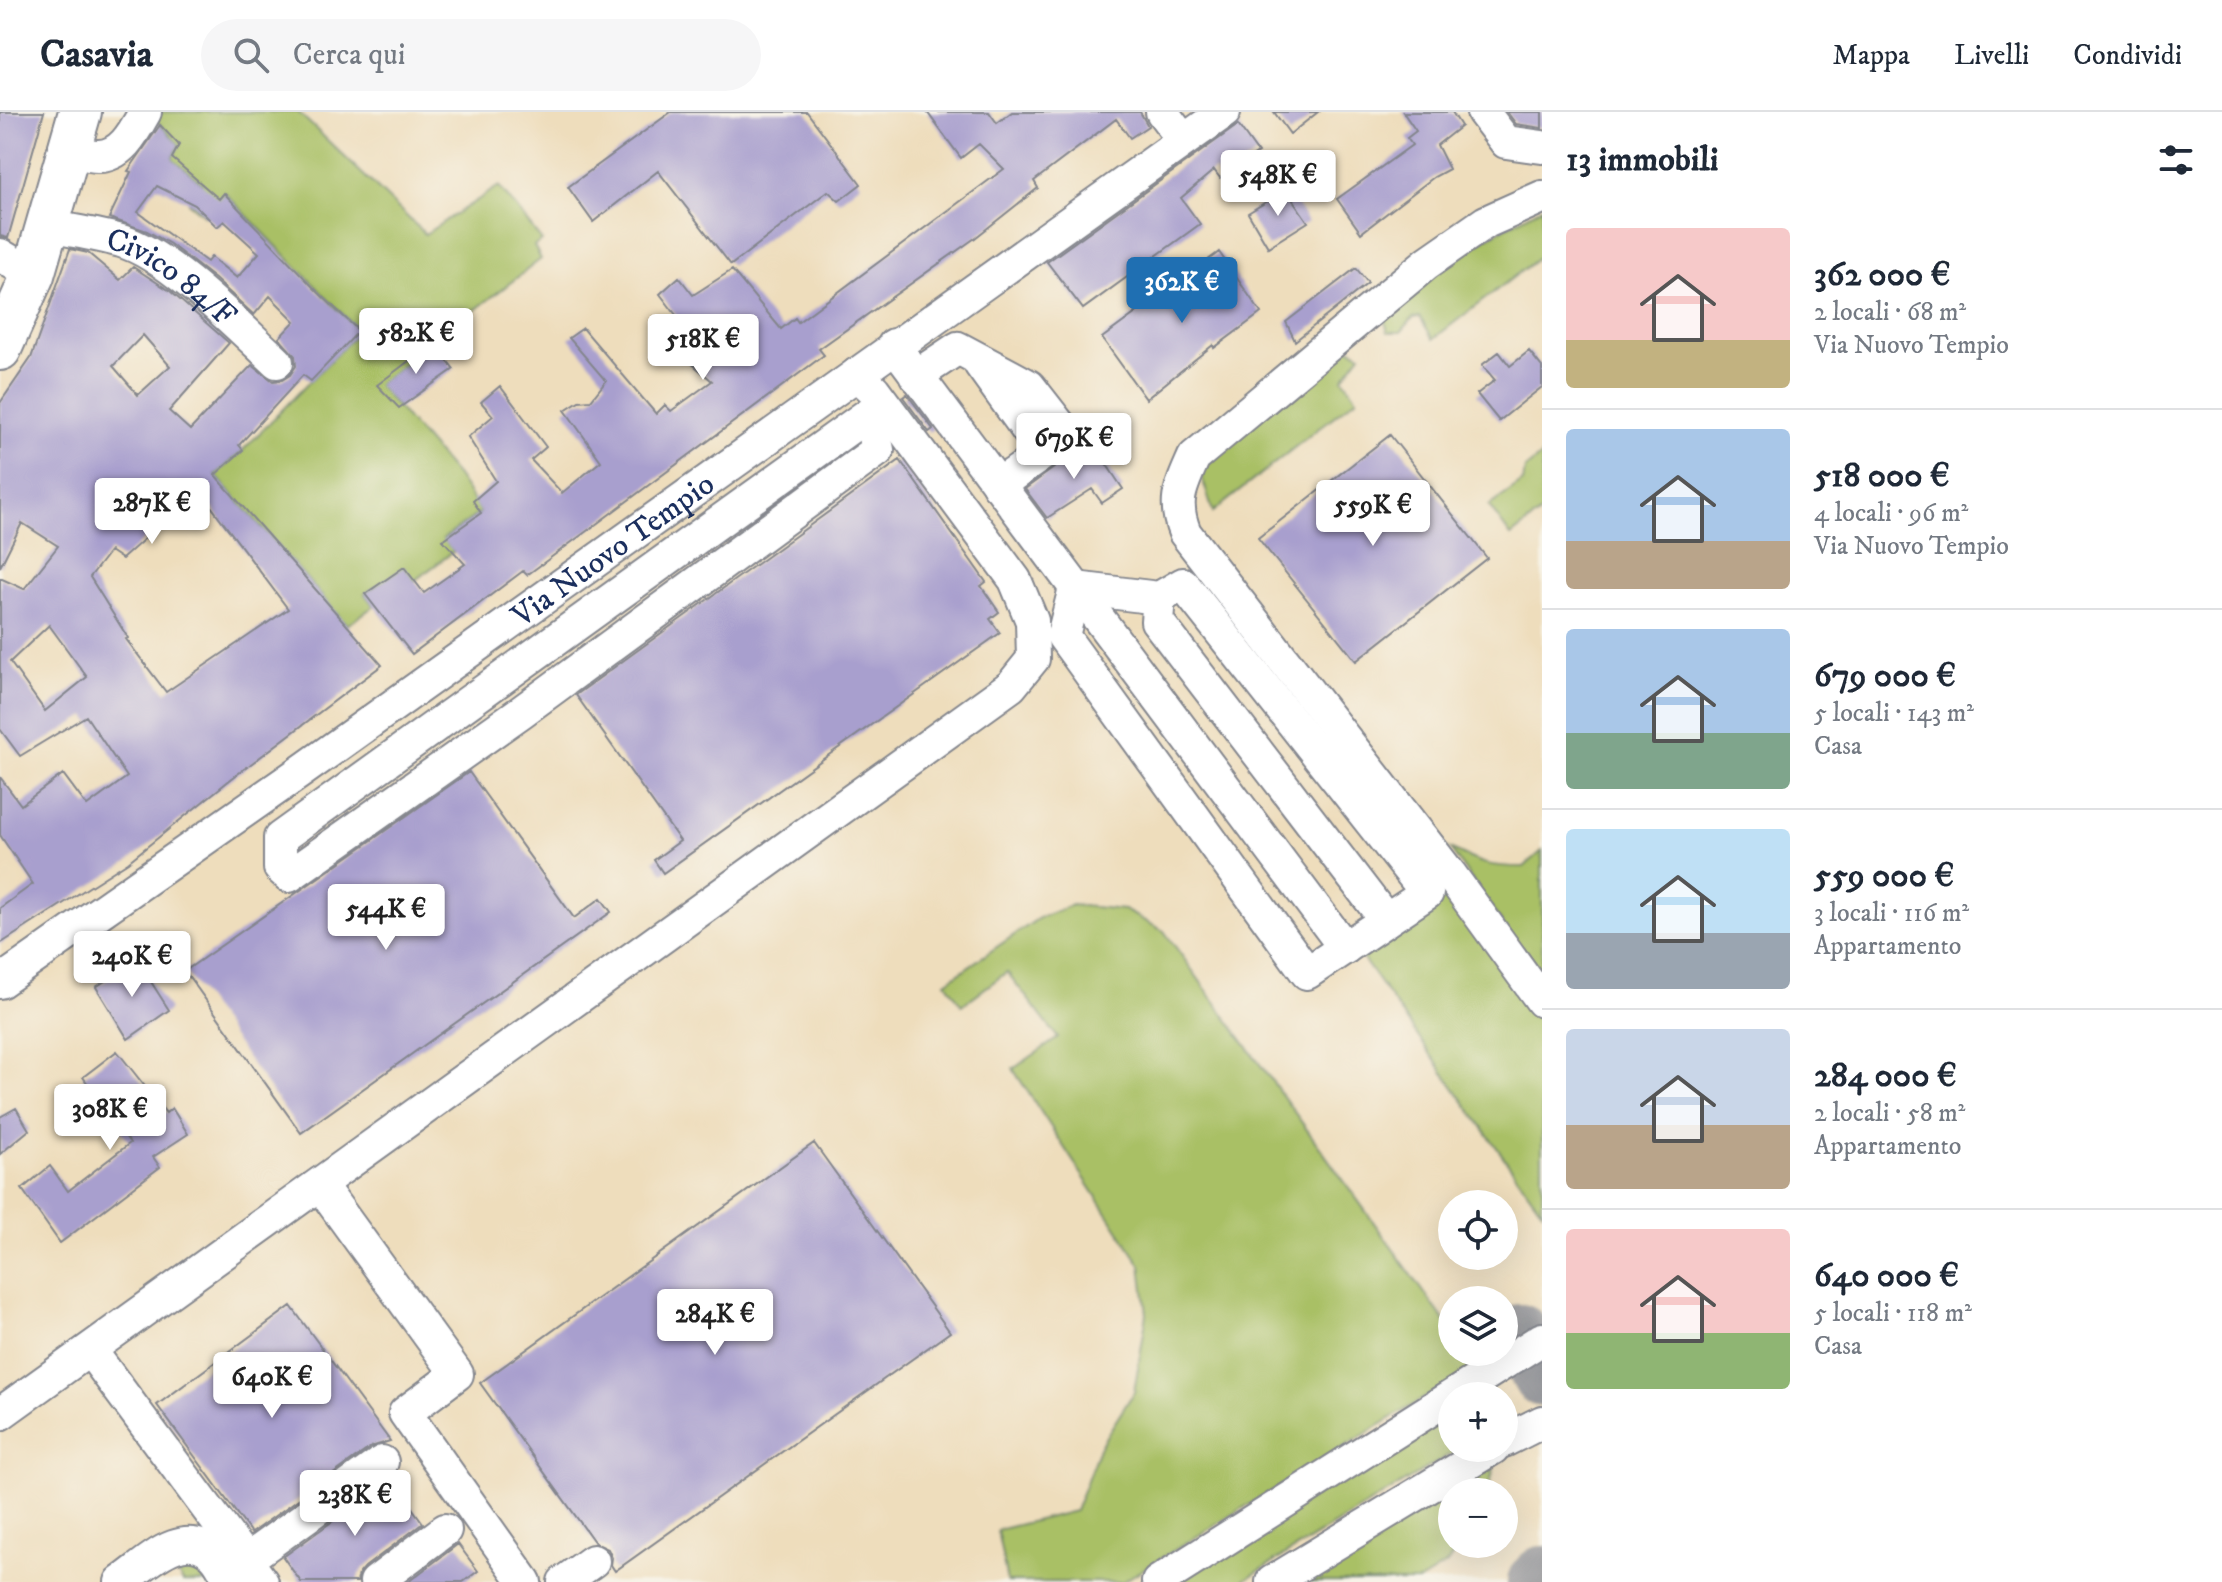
<!DOCTYPE html>
<html lang="it">
<head>
<meta charset="utf-8">
<style>
  :root { --surface:#fff; --page:#f6f6f7; --text:#1f2937; --muted:#747a83; --line:#e0e1e3; --accent:#1f6fb2 }
  body { margin:0; font-family:"IM FELL DW Pica",serif; background:var(--page); color:var(--text); height:100vh; display:flex; flex-direction:column; font-size:30px; white-space:nowrap }
  * { box-sizing:border-box; margin:0 }
  p { font-size:26px; color:var(--muted) }
  .icon { flex:none; width:44px; height:44px; fill:none; stroke:currentColor; stroke-width:2; stroke-linecap:round; stroke-linejoin:round }
  .map { position:relative; flex:1; overflow:hidden }
  .side { display:flex; flex-direction:column; background:var(--surface); width:680px }
  .side>* { flex:none }
  .controls { position:absolute; left:1438px; top:1078px; display:grid; gap:16px }
  .controls a { display:grid; place-items:center; width:80px; height:80px; border-radius:50%; background:var(--surface); box-shadow:0 8px 32px #0002; font-size:40px }
  .price { position:absolute; translate:-50% -68px; padding:0 18px; border-radius:8px; background:#fff; color:#222; font-size:26px; line-height:52px; filter:drop-shadow(0 2px 4px #0008) }
  .price::after { content:''; position:absolute; left:50%; top:48px; width:24px; height:18px; margin-left:-12px; background:inherit; clip-path:polygon(0 0,100% 0,50% 100%) }
  .price.active { background:var(--accent); color:#fff }
  ul { padding:0; list-style:none }
  li { display:flex; align-items:center; gap:24px; height:200px; padding:0 24px }
  li+li { border-top:2px solid var(--line) }
  li span { display:grid; place-items:center; flex:none; width:224px; height:160px; border-radius:8px; color:#555 }
  li>.icon { margin-inline-start:auto }
  span .icon { width:96px; height:96px; fill:#fffc; stroke-width:1 }
  li b { font-size:34px }
  h2 { display:flex; justify-content:space-between; align-items:center; height:96px; padding:0 24px; font-size:34px }
  header { display:flex; align-items:center; gap:48px; box-sizing:border-box; height:112px; padding:0 40px; background:var(--surface); border-bottom:2px solid var(--line) }
  header strong { font-size:38px }
  nav { display:flex; gap:44px; margin-inline-start:auto; font-size:28px }
  .search { width:560px; height:72px; background:var(--page); display:flex; align-items:center; gap:20px; box-sizing:border-box; padding:0 28px; border-radius:44px; color:var(--muted); font-size:30px }
  main { display:flex; flex:1; min-height:0 }
  .map>svg:first-child { display:block }
</style>
</head>
<body>
<header>
<strong>Casavia</strong>
<div class="search"><svg class="icon" aria-label="search" viewBox="0 0 24 24"><circle cx="10" cy="10" r="6"/><path d="M15 15l6 6"/></svg>Cerca qui</div>
<nav><a>Mappa</a><a>Livelli</a><a>Condividi</a></nav>
</header>
<main>
<div class="map">
<svg width="1542" height="1470" viewBox="0 0 1542 1470">
  <rect width="100%" height="100%" fill="#f7f3e8"/>
  <filter id="ink" filterUnits="userSpaceOnUse"><feTurbulence type="fractalNoise" baseFrequency=".0125" numOctaves="2"/><feDisplacementMap in="SourceGraphic" scale="16" xChannelSelector="R" yChannelSelector="G"/><feConvolveMatrix kernelMatrix="1 2 1 2 8 2 1 2 1" color-interpolation-filters="sRGB"/></filter>
  <filter id="wash" filterUnits="userSpaceOnUse"><feTurbulence type="fractalNoise" baseFrequency=".006" numOctaves="4" result="noise"/><feDisplacementMap in="SourceGraphic" scale="32" xChannelSelector="R" yChannelSelector="G"/><feGaussianBlur stdDeviation="1.8" result="paint"/><feColorMatrix in="noise" values="0 0 0 0 0 0 0 0 0 0 0 0 0 0 0 0 0 1.4 0 .05"/><feComposite in="paint" operator="in"/></filter>
  <g filter="url(#wash)">
    <rect width="100%" height="100%" fill="#eeddbc"/>
    <!-- green -->
    <path fill="#a9c065" stroke="#627862" stroke-width="2" d="M 154,0 L 298,0 L 425,122 L 499,74 L 542,129 L 534,134 L 541,147 L 378,273 L 457,364 L 481,400 L 443,427 L 454,439 L 414,469 L 404,456 L 365,482 L 374,494 L 347,513 L 215,363 L 243,338 L 359,219 L 225,81 L 205,104 L 188,90 L 202,72 L 172,46 L 179,33 L 152,4 Z
      M 1542,95 L 1542,143 L 1433,227 L 1420,205 L 1413,206 L 1401,220 L 1388,220 L 1382,198 L 1446,148 Z
      M 1342,232 L 1361,242 L 1343,266 L 1357,286 L 1213,400 L 1200,359 Z
      M 1542,343 L 1542,400 L 1511,424 L 1489,394 L 1523,370 L 1525,357 Z
      M 1450,737 C 1481,752 1489,755 1524,755 L 1542,739 L 1542,868 Z
      M 1448,780 L 1542,912 L 1542,1099 L 1360,843 Z
      M 1072,793 L 1124,798 L 1164,819 L 1452,1219 L 1452,1240 L 1467,1240 L 1477,1254 L 1122,1470 L 1007,1470 L 997,1418 L 1075,1399 L 1100,1334 L 1134,1280 L 1147,1202 L 1141,1153 L 1013,957 L 1058,926 L 1007,860 L 962,893 L 946,870 L 1039,806 Z
      M 1452,1298 L 1452,1336 L 1460,1336 L 1241,1470 L 1179,1470 Z
      M 1494,1356 L 1488,1380 L 1454,1380 Z
      M 1452,1381 L 1452,1432 L 1461,1432 L 1447,1452 L 1418,1470 L 1305,1470 Z
      M 188,1446 L 205,1453 L 215,1470 L 183,1470 L 170,1449 Z"/>
    <g fill="none" stroke-linecap="round" stroke-linejoin="round">
      <!-- taxiway -->
      <path stroke="#84868d" stroke-width="60" d="M 1520,1222 L 1542,1265
        M 1537,1470 L 1542,1464"/>
    </g>
    <g id="blocks">
      <!-- building -->
      <path fill="#a89fce" fill-rule="evenodd" d="M 0,0 L 44,0 L 8,126 L 0,124 Z
        M 671,0 L 807,0 L 861,72 L 839,89 L 828,79 L 731,153 L 658,59 L 593,110 L 568,75 Z
        M 927,0 L 989,0 L 997,11 L 1012,0 L 1140,0 L 1148,14 L 1130,26 L 1116,7 L 1034,69 L 1038,76 L 975,126 L 819,237 L 824,243 L 591,416 L 527,463 L 523,459 L 412,542 L 365,482 L 404,455 L 424,481 L 465,452 L 443,428 L 481,401 L 473,389 L 496,369 L 468,325 L 493,304 L 481,290 L 500,274 L 546,335 L 531,348 L 562,381 L 601,349 L 565,298 L 579,289 L 591,288 L 606,269 L 569,226 L 583,216 L 656,302 L 665,293 L 671,299 L 712,269 L 665,228 L 683,212 L 660,182 L 679,165 L 693,183 L 732,158 L 781,217 L 795,206 L 798,210 L 1004,57 L 979,32 L 961,46 Z
        M 1274,0 L 1318,0 L 1290,22 Z
        M 1403,0 L 1452,0 L 1461,14 L 1437,33 L 1449,57 L 1434,65 L 1361,121 L 1337,87 L 1412,33 L 1407,26 L 1416,19 Z
        M 1507,0 L 1542,0 L 1542,16 L 1516,12 Z
        M 160,13 L 179,33 L 172,46 L 219,87 L 224,81 L 314,176 L 359,219 L 311,269 L 303,263 L 239,333 L 243,338 L 215,363 L 382,553 L 231,667 L 128,750 L 0,832 L 0,796 L 33,772 L 0,723 L 0,665 L 21,693 L 63,662 L 87,694 L 127,665 L 86,604 L 20,644 L 0,617 L 0,466 L 24,477 L 58,434 L 22,411 L 0,455 L 0,291 L 31,246 L 70,137 L 88,141 L 120,168 L 133,155 L 170,179 L 229,231 L 169,299 L 190,318 L 252,253 L 273,269 L 282,268 L 290,263 L 296,254 L 295,244 L 279,226 L 295,209 L 270,184 L 254,203 L 215,167 L 170,132 L 147,119 L 109,106 L 131,60 L 128,59 ZM 157,74 L 195,93 L 217,115 L 224,109 L 259,141 L 237,166 L 211,145 L 207,150 L 138,100 ZM 143,223 L 170,254 L 138,283 L 113,254 ZM 199,378 L 288,497 L 166,580 L 126,527 L 128,526 L 90,465 L 110,439 L 122,447 ZM 49,513 L 87,565 L 45,599 L 10,550 Z
        M 1238,13 L 1258,41 L 1220,66 L 1214,58 L 1181,86 L 1200,112 L 1083,197 L 1047,150 Z
        M 1286,78 L 1308,110 L 1268,135 L 1248,101 Z
        M 1219,140 L 1261,201 L 1214,236 L 1213,233 L 1146,287 L 1102,226 Z
        M 1356,156 L 1368,171 L 1295,229 L 1286,210 Z
        M 433,231 L 454,257 L 399,296 L 377,273 Z
        M 1529,239 L 1542,255 L 1542,275 L 1499,309 L 1477,282 L 1495,268 L 1482,253 L 1499,240 L 1510,254 Z
        M 907,282 L 933,317 L 929,320 L 903,285 Z
        M 1390,323 L 1487,446 L 1356,549 L 1258,426 Z
        M 1091,329 L 1123,377 L 1102,391 L 1092,377 L 1047,406 L 1025,377 Z
        M 900,348 L 986,470 L 981,474 L 999,500 L 990,507 L 1000,521 L 663,761 L 654,748 L 680,729 L 576,583 Z
        M 469,660 L 574,806 L 601,786 L 611,800 L 301,1021 L 185,859 Z
        M 137,848 L 169,898 L 128,927 L 96,875 Z
        M 117,939 L 166,1001 L 172,996 L 188,1022 L 153,1045 L 160,1055 L 60,1131 L 22,1077 L 50,1054 L 68,1079 L 130,1031 L 83,965 Z
        M 16,996 L 29,1018 L 0,1042 L 0,1005 Z
        M 814,1031 L 950,1220 L 615,1459 L 611,1453 L 612,1446 L 608,1437 L 595,1431 L 480,1271 Z
        M 291,1194 L 390,1329 L 371,1335 L 251,1421 L 157,1293 Z
        M 391,1367 L 423,1411 L 365,1455 L 359,1462 L 357,1470 L 301,1470 L 283,1445 Z
        M 458,1432 L 478,1459 L 463,1470 L 408,1470 Z"/>
    </g>
  </g>
  <g filter="url(#ink)">
    <use href="#blocks" fill-opacity="0" stroke="#84868d" stroke-width="2"/>
    <g fill="none" stroke-linecap="round" stroke-linejoin="round">
      <defs>
        <g id="minor">
          <path d="M 1162,0 L 1183,28"/>
          <path d="M 1483,0 L 1506,30 L 1542,35"/>
          <path d="M 71,38 C 79,40 89,44 97,44 C 122,45 135,18 145,0"/>
          <path d="M 1542,85 L 1486,110 L 1427,151 L 1194,345 C 1181,375 1172,389 1185,421 L 1450,762 L 1542,889"/>
          <path id="s1" d="M 48,114 C 72,119 98,122 121,129 C 168,142 240,216 277,250"/>
          <path d="M 0,143 L 33,163"/>
          <path d="M 894,233 L 1345,836"/>
          <path d="M 980,252 L 1044,341 L 998,373"/>
          <path d="M 916,264 L 958,236 L 1029,274 L 1068,324 L 1044,341"/>
          <path d="M 870,301 L 878,338 L 521,600 L 289,764 L 280,756 L 280,726 Z"/>
          <path d="M 1183,472 L 1427,781 L 1307,861 L 1063,524 L 1075,476 L 1159,486 Z"/>
          <path d="M 1159,486 L 1157,509 L 1386,808"/>
          <path id="s2" d="M 0,870 L 303,658 L 1224,0"/>
          <path d="M 320,1073 L 457,1262 L 405,1301 L 525,1470"/>
          <path d="M 90,1238 L 262,1470"/>
          <path d="M 0,1302 L 1011,574 L 1033,547 L 1032,509 L 1015,468 L 874,278 L 857,262"/>
          <path d="M 1504,1329 L 1542,1310"/>
          <path d="M 246,1448 L 382,1350"/>
          <path d="M 121,1470 C 148,1451 183,1413 214,1443 C 221,1450 226,1462 231,1470"/>
          <path d="M 376,1470 L 445,1418"/>
          <path d="M 564,1470 L 593,1449"/>
          <path d="M 1158,1470 L 1542,1227"/>
          <path d="M 1272,1470 L 1493,1336"/>
        </g>
        <path id="major" d="M 0,237 L 33,163 L 80,0"/>
      </defs>
      <!-- minor casing -->
      <use href="#minor" stroke="#84868d" stroke-width="36"/>
      <!-- major casing -->
      <use href="#major" stroke="#84868d" stroke-width="46"/>
      <!-- minor -->
      <use href="#minor" stroke="#fff" stroke-width="32"/>
      <!-- major -->
      <use href="#major" stroke="#fff" stroke-width="42"/>
    </g>
  </g>
  <g text-anchor="middle" stroke-width="8" stroke-linejoin="round" paint-order="stroke">
    <!-- street labels -->
    <g font-size="32" fill="#1b2f5e" stroke="#f7f3e8">
      <text dy="11" stroke="none"><textPath href="#s1" startOffset="136">Civico 84/F</textPath></text>
      <text dy="11" stroke="none"><textPath href="#s2" startOffset="750">Via Nuovo Tempio</textPath></text>
    </g>
  </g>
</svg>
<div class="controls">
<a><svg class="icon" aria-label="locate" viewBox="0 0 24 24"><circle cx="12" cy="12" r="6"/><path d="M12 2v4M12 18v4M2 12h4M18 12h4"/></svg></a>
<a><svg class="icon" aria-label="layers" viewBox="0 0 24 24"><path d="M12 4l9 5-9 5-9-5zM3 14l9 5 9-5"/></svg></a>
<a>+</a>
<a>−</a>
</div>
<b class="price" style="left:1278px;top:106px">548K €</b>
<b class="price active" style="left:1182px;top:213px">362K €</b>
<b class="price" style="left:416px;top:264px">582K €</b>
<b class="price" style="left:703px;top:270px">518K €</b>
<b class="price" style="left:1074px;top:369px">679K €</b>
<b class="price" style="left:152px;top:434px">287K €</b>
<b class="price" style="left:1373px;top:436px">559K €</b>
<b class="price" style="left:386px;top:840px">544K €</b>
<b class="price" style="left:132px;top:887px">240K €</b>
<b class="price" style="left:110px;top:1040px">308K €</b>
<b class="price" style="left:715px;top:1245px">284K €</b>
<b class="price" style="left:272px;top:1308px">640K €</b>
<b class="price" style="left:355px;top:1426px">238K €</b>
</div>
<section class="side">
<h2>13 immobili<svg class="icon" aria-label="filters" viewBox="0 0 24 24"><path d="M4 7h16M4 17h16"/><circle cx="9" cy="7" r="2"/><circle cx="15" cy="17" r="2"/></svg></h2>
<ul>
<li><span style="background:linear-gradient(#f6c9c9 70%,#c2b280 0)"><svg class="icon" aria-label="home" viewBox="0 0 24 24"><path d="M3 11l9-7 9 7M6 9v11h12V9"/></svg></span><div><b>362 000 €</b><p>2 locali · 68 m²</p><p>Via Nuovo Tempio</p></div></li>
<li><span style="background:linear-gradient(#a9c7e8 70%,#b9a48a 0)"><svg class="icon" aria-label="home" viewBox="0 0 24 24"><path d="M3 11l9-7 9 7M6 9v11h12V9"/></svg></span><div><b>518 000 €</b><p>4 locali · 96 m²</p><p>Via Nuovo Tempio</p></div></li>
<li><span style="background:linear-gradient(#a9c7e8 65%,#7fa58c 0)"><svg class="icon" aria-label="home" viewBox="0 0 24 24"><path d="M3 11l9-7 9 7M6 9v11h12V9"/></svg></span><div><b>679 000 €</b><p>5 locali · 143 m²</p><p>Casa</p></div></li>
<li><span style="background:linear-gradient(#bfe0f5 65%,#9aa5b1 0)"><svg class="icon" aria-label="home" viewBox="0 0 24 24"><path d="M3 11l9-7 9 7M6 9v11h12V9"/></svg></span><div><b>559 000 €</b><p>3 locali · 116 m²</p><p>Appartamento</p></div></li>
<li><span style="background:linear-gradient(#c9d6e8 60%,#b9a48a 0)"><svg class="icon" aria-label="home" viewBox="0 0 24 24"><path d="M3 11l9-7 9 7M6 9v11h12V9"/></svg></span><div><b>284 000 €</b><p>2 locali · 58 m²</p><p>Appartamento</p></div></li>
<li><span style="background:linear-gradient(#f6c9c9 65%,#8fb573 0)"><svg class="icon" aria-label="home" viewBox="0 0 24 24"><path d="M3 11l9-7 9 7M6 9v11h12V9"/></svg></span><div><b>640 000 €</b><p>5 locali · 118 m²</p><p>Casa</p></div></li>
</ul>
</section>
</main>
</body>
</html>
